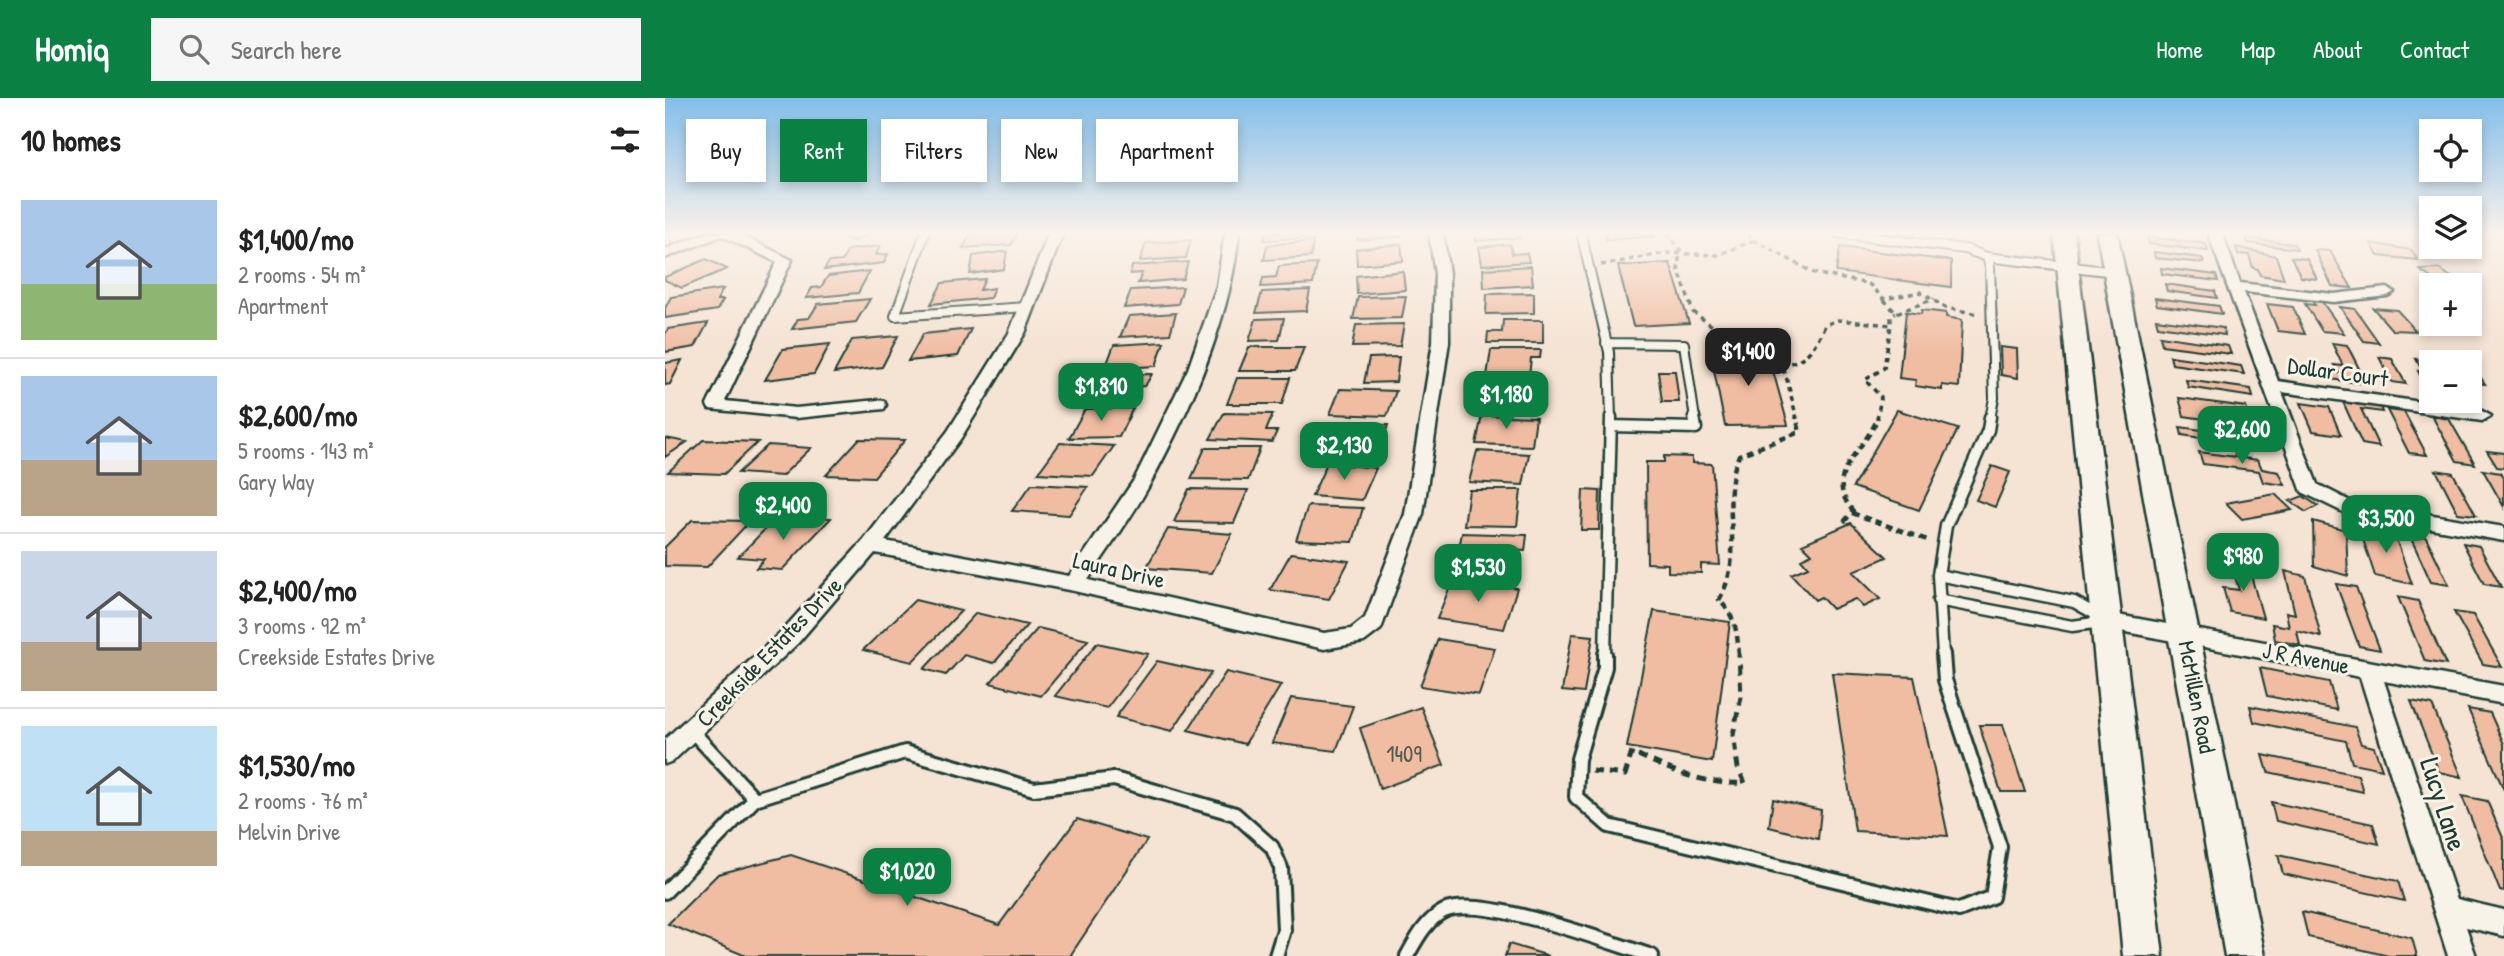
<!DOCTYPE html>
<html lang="en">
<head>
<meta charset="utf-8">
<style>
  :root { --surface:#fff; --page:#f6f6f6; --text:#222; --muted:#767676; --line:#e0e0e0; --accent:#0b8043 }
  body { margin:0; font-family:"Patrick Hand",sans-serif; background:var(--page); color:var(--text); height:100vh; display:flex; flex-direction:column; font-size:26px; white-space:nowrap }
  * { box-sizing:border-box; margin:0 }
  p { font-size:23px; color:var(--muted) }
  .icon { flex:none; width:38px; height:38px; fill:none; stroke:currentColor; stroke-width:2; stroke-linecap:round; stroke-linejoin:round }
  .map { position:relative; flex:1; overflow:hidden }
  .sheet { display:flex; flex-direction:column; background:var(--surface); width:665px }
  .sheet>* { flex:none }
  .hud { position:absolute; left:21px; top:21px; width:665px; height:63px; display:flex; gap:14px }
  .controls { position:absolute; left:1754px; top:21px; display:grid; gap:14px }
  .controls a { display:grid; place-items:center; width:63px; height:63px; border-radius:0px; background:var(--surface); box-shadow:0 4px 10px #0003; font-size:35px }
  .price { position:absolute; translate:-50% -60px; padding:0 16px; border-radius:14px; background:var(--accent); color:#fff; font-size:23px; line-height:46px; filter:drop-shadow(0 2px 4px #0008) }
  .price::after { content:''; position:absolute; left:50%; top:42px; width:21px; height:16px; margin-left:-10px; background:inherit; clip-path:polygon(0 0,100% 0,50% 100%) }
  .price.on { background:#222; color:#fff }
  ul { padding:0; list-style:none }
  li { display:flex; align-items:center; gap:21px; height:175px; padding:0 21px }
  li+li { border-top:2px solid var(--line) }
  li span { display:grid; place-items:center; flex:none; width:196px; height:140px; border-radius:0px; color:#555 }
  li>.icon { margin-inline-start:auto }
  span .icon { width:84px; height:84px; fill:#fffc; stroke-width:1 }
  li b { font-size:30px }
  h2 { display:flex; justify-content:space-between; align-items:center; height:84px; padding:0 21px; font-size:30px }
  .chip { padding:0 24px; border-radius:0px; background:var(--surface); box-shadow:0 4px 10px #0003; font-size:24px; line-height:63px }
  .chip.on { background:var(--accent); color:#fff }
  header { display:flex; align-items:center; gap:42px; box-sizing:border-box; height:98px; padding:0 35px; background:var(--accent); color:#fff }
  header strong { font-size:33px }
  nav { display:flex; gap:38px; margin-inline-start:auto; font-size:24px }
  .search { width:490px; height:63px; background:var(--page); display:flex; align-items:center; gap:18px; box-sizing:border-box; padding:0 24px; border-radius:0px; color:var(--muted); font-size:26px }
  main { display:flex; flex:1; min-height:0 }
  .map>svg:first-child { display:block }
</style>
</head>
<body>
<header>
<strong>Homiq</strong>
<div class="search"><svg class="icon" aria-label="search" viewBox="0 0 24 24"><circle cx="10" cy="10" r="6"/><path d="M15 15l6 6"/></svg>Search here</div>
<nav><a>Home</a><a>Map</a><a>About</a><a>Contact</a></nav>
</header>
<main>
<section class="sheet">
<h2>10 homes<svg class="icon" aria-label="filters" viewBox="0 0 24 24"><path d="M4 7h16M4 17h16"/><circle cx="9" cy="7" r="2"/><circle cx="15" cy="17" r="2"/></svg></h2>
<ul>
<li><span style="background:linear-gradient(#a9c7e8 60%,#8fb573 0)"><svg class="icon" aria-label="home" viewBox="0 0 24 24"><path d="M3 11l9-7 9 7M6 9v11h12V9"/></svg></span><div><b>$1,400/mo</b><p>2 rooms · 54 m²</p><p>Apartment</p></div></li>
<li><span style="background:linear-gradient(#a9c7e8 60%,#b9a48a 0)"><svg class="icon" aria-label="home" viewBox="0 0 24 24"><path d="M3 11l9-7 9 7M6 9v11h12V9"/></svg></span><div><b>$2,600/mo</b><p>5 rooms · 143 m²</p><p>Gary Way</p></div></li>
<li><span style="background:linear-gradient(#c9d6e8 65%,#b9a48a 0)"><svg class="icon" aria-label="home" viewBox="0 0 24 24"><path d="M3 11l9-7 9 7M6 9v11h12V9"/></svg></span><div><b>$2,400/mo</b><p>3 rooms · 92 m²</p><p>Creekside Estates Drive</p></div></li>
<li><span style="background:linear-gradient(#bfe0f5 75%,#b9a48a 0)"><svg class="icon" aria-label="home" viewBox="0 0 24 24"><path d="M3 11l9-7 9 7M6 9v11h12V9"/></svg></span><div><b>$1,530/mo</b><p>2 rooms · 76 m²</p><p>Melvin Drive</p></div></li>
</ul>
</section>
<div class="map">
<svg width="1839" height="858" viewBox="0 0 1839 858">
  <rect width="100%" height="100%" fill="#f5e3d3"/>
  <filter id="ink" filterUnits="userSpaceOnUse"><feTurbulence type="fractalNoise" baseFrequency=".0143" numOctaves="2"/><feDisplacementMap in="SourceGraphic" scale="14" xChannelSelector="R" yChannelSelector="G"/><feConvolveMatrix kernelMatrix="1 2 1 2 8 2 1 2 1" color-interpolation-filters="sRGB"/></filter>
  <g filter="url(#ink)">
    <!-- building -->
    <path fill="#f0bda2" stroke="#1f3d34" stroke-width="2" d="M 165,135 L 207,135 L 188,143 Z
      M 352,135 L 346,147 L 298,150 L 306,136 Z
      M 601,135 L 644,135 L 644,140 L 599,142 Z
      M 692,135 L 735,135 L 735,138 L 692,142 Z
      M 810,135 L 853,135 L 854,140 L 811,143 Z
      M 940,135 L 989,135 L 990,138 L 942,142 Z
      M 1205,135 L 1240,135 L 1250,136 L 1249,142 Z
      M 1482,139 L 1541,146 L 1543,153 L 1484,146 Z
      M 1581,140 L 1629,146 L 1632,151 L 1583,145 Z
      M 526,142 L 521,160 L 475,163 L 481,145 Z
      M 648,143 L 646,159 L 599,162 L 602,147 Z
      M 1706,145 L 1746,152 L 1753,162 L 1713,158 Z
      M 736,146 L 738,163 L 692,167 L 691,151 Z
      M 845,146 L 847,156 L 862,155 L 864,164 L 817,167 L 814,149 Z
      M 215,148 L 211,157 L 223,156 L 219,165 L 159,172 L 164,164 L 177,163 L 183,152 Z
      M 1175,149 L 1286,163 L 1286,189 L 1171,174 Z
      M 1571,149 L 1611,158 L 1619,181 L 1595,177 L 1593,171 L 1588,170 L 1584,157 L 1573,156 Z
      M 1650,152 L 1665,153 L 1687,190 L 1667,188 Z
      M 342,153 L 339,171 L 305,176 L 308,158 Z
      M 1489,154 L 1537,160 L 1539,165 L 1490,160 Z
      M 1626,159 L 1642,161 L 1652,181 L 1636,179 Z
      M 41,161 L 62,171 L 17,190 L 0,182 L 0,179 Z
      M 523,164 L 518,181 L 473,185 L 477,175 L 465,176 L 467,168 Z
      M 1005,165 L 1024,225 L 968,228 L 953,168 Z
      M 652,166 L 648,186 L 596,189 L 598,180 L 611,179 L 614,168 Z
      M 866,168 L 868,187 L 819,190 L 818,171 Z
      M 1496,170 L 1551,177 L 1553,183 L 1497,176 Z
      M 1775,171 L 1797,187 L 1775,187 L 1755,172 Z
      M 205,173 L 193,195 L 141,200 L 147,190 L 156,189 L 163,178 Z
      M 738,173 L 740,192 L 692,196 L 691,178 Z
      M 320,181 L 315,192 L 329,190 L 325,200 L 266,206 L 277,185 Z
      M 1500,186 L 1550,193 L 1552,200 L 1502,193 Z
      M 518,189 L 513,206 L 459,210 L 466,192 Z
      M 58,191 L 52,202 L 58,202 L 52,212 L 0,220 L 0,210 L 6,199 Z
      M 645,192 L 641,213 L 591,215 L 597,194 Z
      M 869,195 L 869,215 L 821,216 L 822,196 Z
      M 741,198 L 737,220 L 688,221 L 693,199 Z
      M 1490,200 L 1554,208 L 1557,216 L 1492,207 Z
      M 1645,200 L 1655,201 L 1679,235 L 1657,233 L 1640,206 L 1650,207 Z
      M 205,201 L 191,224 L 127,231 L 133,221 L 144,220 L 153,206 Z
      M 1602,206 L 1628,209 L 1640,236 L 1613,233 Z
      M 1675,209 L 1690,211 L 1714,245 L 1699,243 Z
      M 1708,210 L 1732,212 L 1751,233 L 1727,232 Z
      M 1257,212 L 1281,215 L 1281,219 L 1297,222 L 1294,289 L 1277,287 L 1277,292 L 1250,288 L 1251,282 L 1234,280 L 1241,214 L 1256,216 Z
      M 511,215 L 505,236 L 455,239 L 464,218 Z
      M 619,220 L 614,242 L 584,243 L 591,221 Z
      M 1491,221 L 1558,230 L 1560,237 L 1493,228 Z
      M 838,222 L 878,222 L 878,245 L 822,245 L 823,234 L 837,234 Z
      M 43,225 L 30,249 L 0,254 L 0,236 L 3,231 Z
      M 739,226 L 735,248 L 687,249 L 691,227 Z
      M 306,231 L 293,258 L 243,263 L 258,236 Z
      M 233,238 L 217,269 L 169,275 L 187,242 Z
      M 1495,238 L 1563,248 L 1566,256 L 1497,247 Z
      M 499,244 L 491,268 L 440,271 L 449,247 Z
      M 1667,245 L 1682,247 L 1702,286 L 1665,281 L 1661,273 L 1674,275 L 1669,267 L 1678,268 Z
      M 165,246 L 149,276 L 100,282 L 118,251 Z
      M 584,249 L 639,249 L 630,273 L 574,273 Z
      M 1335,249 L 1352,251 L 1353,280 L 1336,277 Z
      M 1102,251 L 1123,327 L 1060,328 L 1045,252 Z
      M 826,252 L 876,252 L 875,260 L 866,260 L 864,278 L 822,278 Z
      M 1786,255 L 1801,257 L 1820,286 L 1804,284 L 1804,264 L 1791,264 Z
      M 1505,258 L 1576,268 L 1579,276 L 1507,266 Z
      M 734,259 L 731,284 L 699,285 L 704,260 Z
      M 1714,259 L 1727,261 L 1741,286 L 1727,284 Z
      M 1751,261 L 1766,264 L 1766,287 L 1760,287 L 1753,273 L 1758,274 Z
      M 17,262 L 5,286 L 0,287 L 0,265 Z
      M 993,273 L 1010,273 L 1014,304 L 997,304 Z
      M 487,276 L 480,288 L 463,289 L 455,303 L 412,303 L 427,277 Z
      M 572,280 L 625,280 L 617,306 L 562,306 Z
      M 1521,282 L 1586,291 L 1588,299 L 1523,289 Z
      M 825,283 L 866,284 L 863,311 L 820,310 Z
      M 675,291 L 731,293 L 722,318 L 665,316 Z
      M 1514,300 L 1581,309 L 1584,319 L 1605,322 L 1608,331 L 1519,318 Z
      M 1694,301 L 1713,304 L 1717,314 L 1696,311 L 1714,349 L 1697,346 L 1678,304 L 1696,307 Z
      M 1636,305 L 1664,309 L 1676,337 L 1648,333 Z
      M 468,310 L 454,339 L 404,340 L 420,311 Z
      M 1232,312 L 1293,331 L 1254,412 L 1188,389 Z
      M 1722,312 L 1739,314 L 1762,357 L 1744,355 Z
      M 559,315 L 608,316 L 601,333 L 612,333 L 607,344 L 545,341 Z
      M 817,317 L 871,319 L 867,348 L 811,346 Z
      M 1767,318 L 1784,321 L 1810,366 L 1792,363 Z
      M 659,326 L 723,327 L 718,342 L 700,341 L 696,356 L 649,355 Z
      M 1515,329 L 1593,340 L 1595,349 L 1517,337 Z
      M 0,340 L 22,344 L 0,359 Z
      M 194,341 L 240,342 L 209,379 L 161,377 Z
      M 38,342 L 93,344 L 59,376 L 3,374 Z
      M 395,345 L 449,348 L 428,378 L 373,375 Z
      M 103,347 L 146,350 L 117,378 L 73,375 Z
      M 540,350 L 595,350 L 583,382 L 526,381 Z
      M 812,353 L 864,356 L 858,387 L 804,384 Z
      M 1822,353 L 1839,355 L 1839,370 L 1832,369 Z
      M 1534,354 L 1593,362 L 1597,371 L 1614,374 L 1620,387 L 1598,384 L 1594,373 L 1538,366 Z
      M 999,358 L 1027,359 L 1027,365 L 1047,366 L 1055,467 L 1036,466 L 1036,475 L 1003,474 L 1003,466 L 982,465 L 981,364 L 999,364 Z
      M 662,365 L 711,370 L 697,402 L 647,398 Z
      M 1327,368 L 1345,374 L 1330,409 L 1311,402 Z
      M 1771,372 L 1788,375 L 1811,417 L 1793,415 Z
      M 1818,372 L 1835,375 L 1839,382 L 1839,409 Z
      M 367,386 L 423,389 L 404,417 L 347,413 Z
      M 524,391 L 583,392 L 569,425 L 509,424 Z
      M 804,392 L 856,392 L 852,428 L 799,427 Z
      M 918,392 L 935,393 L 934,432 L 916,432 Z
      M 1610,396 L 1627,412 L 1577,421 L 1561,405 Z
      M 1638,398 L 1653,408 L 1641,414 L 1625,403 Z
      M 643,408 L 698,410 L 688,444 L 631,442 Z
      M 141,418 L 166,420 L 117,472 L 91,470 L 99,461 L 73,459 L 106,425 L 132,427 Z
      M 27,422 L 85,423 L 42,469 L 0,468 L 0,449 Z
      M 1648,423 L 1681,432 L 1683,478 L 1649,468 Z
      M 1707,423 L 1726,427 L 1747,486 L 1710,478 L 1697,438 L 1714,441 Z
      M 1186,425 L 1222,459 L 1188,474 L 1215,501 L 1198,509 L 1190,501 L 1167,511 L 1156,499 L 1150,502 L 1126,476 L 1143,469 L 1136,461 L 1147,456 L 1137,446 Z
      M 503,431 L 567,436 L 547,475 L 481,470 Z
      M 797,435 L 862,437 L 860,453 L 844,452 L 840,477 L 789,475 Z
      M 1744,436 L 1761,439 L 1784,487 L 1766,484 Z
      M 1798,445 L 1814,448 L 1836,489 L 1819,486 Z
      M 626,455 L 684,463 L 664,501 L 605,492 Z
      M 1566,464 L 1583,467 L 1598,520 L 1565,514 L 1558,490 L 1574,492 Z
      M 1620,473 L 1640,478 L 1656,539 L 1632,533 L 1635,547 L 1610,542 L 1607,526 L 1624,529 L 1621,514 L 1630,516 Z
      M 788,481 L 852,490 L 839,531 L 772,521 Z
      M 1671,486 L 1691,489 L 1715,552 L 1694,548 Z
      M 1733,499 L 1753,503 L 1781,567 L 1760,563 Z
      M 250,502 L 296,513 L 247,564 L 198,552 Z
      M 989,513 L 1065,524 L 1047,664 L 962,649 Z
      M 1789,514 L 1808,517 L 1837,569 L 1818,566 Z
      M 311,515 L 362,527 L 329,565 L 299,557 L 281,577 L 259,571 Z
      M 373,530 L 423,542 L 376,598 L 325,585 Z
      M 907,536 L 928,538 L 919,595 L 897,593 Z
      M 773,541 L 830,550 L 814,597 L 755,588 Z
      M 432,545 L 483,556 L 442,610 L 390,598 Z
      M 492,563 L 546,575 L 507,633 L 451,619 Z
      M 1595,570 L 1664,584 L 1672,612 L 1602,598 Z
      M 561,574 L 616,587 L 580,646 L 523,632 Z
      M 1167,575 L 1249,579 L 1283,738 L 1190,733 Z
      M 626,600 L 688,608 L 671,653 L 607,645 Z
      M 1746,603 L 1767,607 L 1797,679 L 1774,674 Z
      M 1585,608 L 1690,629 L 1696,646 L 1709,649 L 1717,671 L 1687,665 L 1681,643 L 1589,624 Z
      M 756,609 L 779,667 L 715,691 L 695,630 Z
      M 1803,611 L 1825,615 L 1839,646 L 1839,692 Z
      M 1314,627 L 1338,627 L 1360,694 L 1336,694 Z
      M 1598,657 L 1693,677 L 1698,694 L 1603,674 Z
      M 1797,698 L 1822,703 L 1839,742 L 1839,793 L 1835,793 Z
      M 1108,701 L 1156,712 L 1153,741 L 1104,729 Z
      M 1606,704 L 1708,726 L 1714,746 L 1611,723 Z
      M 412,721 L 482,742 L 405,858 L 81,858 L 3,826 L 53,776 L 126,757 L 334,827 Z
      M 1613,757 L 1733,783 L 1739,803 L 1618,776 Z
      M 1637,814 L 1747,840 L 1752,858 L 1724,858 L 1643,839 Z
      M 844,846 L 884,858 L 840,858 Z"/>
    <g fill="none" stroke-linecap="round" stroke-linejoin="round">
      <defs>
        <path id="service-far2" d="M 260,135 L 230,218 L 362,209
          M 916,135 L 944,254 L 946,321
          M 1172,135 L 1300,151 L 1322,159 L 1325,168 L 1329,300 L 1325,321
          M 1322,159 L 1450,174
          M 941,245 L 1019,246 L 1030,321"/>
        <path id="service-far1" d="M 946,328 L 1031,330 L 1029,319
          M 1273,477 L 1409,504 L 1434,518
          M 1273,502 L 1407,528 L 1437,524
          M 940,557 L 946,319
          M 1278,557 L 1273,477 L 1281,428 L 1323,332 L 1325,319"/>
        <path id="service" d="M 940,556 L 940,569 L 913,661 L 911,699 L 944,728 L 1294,812 L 1327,799 L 1335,749 L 1280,582 L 1278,556
          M 90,701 L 240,654 L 369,691 L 449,681 L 570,716 L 607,749 L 616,770 L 619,832 L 611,858
          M 0,794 L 90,701 L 27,633
          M 742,858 C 751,842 761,822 779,813 C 817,796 945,845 987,858"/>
        <path id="minor" d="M 42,135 L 72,135 L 127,162 L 60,303 L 131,310 L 213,302 L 219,303 L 221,307 L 219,311 L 131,320 L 44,311 L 42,307 L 112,164 L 57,138 L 0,160 L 0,151 Z
          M 384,135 L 398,135 L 360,235 L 296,340 L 220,443 L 404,478 L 469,382 L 523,271 L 552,188 L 560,135 L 574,135 C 565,221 528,306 487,382 C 469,417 444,449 423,482 L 659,535 L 686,531 L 700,520 L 740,416 L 768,244 L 770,176 L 764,135 L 778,135 L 784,176 L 784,244 L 758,416 L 716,531 L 699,544 L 659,551 L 409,493 L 210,455 L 133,545 L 8,663 L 0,666 L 0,641 L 117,533 L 199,442 L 283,333 L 344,235 Z
          M 1543,135 L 1557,135 L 1575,185 L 1669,196 L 1722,190 L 1729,194 L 1722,198 L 1669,204 L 1579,194 L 1613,283 L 1817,313 L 1826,318 L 1817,323 L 1617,294 L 1652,386 L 1685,403 L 1839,429 L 1839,443 L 1680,415 L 1637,394 Z
          M 1442,515 L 1839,588 L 1839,606 L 1719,583 L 1792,801 L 1839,812 L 1839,838 L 1801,829 L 1811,858 L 1783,858 L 1695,579 L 1435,529 L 1431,523 L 1435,517 Z"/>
        <path id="secondary" d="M 1389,135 L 1409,135 L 1498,858 L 1458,858 Z
          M 1432,135 L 1452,135 L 1600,858 L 1560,858 Z"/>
      </defs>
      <!-- service-far2 casing -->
      <use href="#service-far2" stroke="#1f3d34" stroke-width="12"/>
      <!-- service-far1 casing -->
      <use href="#service-far1" stroke="#1f3d34" stroke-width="15"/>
      <!-- service casing -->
      <use href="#service" stroke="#1f3d34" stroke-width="18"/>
      <!-- minor casing -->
      <use href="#minor" stroke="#1f3d34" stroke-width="5"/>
      <!-- secondary casing -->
      <use href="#secondary" stroke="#1f3d34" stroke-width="5"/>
      <!-- path-far2 -->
      <path stroke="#1f3d34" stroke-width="3.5" stroke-dasharray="5 4.5" stroke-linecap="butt" d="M 1002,135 L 1015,151 L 1013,170 L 1028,214 L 1050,230 L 1104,244 L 1121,278 L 1132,321
        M 1089,142 L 1149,175 L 1204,186 L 1219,201 L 1255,194 L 1281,210 L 1314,216
        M 936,167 L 1002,155 L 1053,157 L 1089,142 L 1082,135
        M 1219,202 L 1231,215 L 1269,201
        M 1116,267 C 1143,263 1149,250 1160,227 L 1173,222 L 1226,227 L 1226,219 L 1231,215
        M 1212,321 L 1216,299 L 1200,282 L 1219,270 L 1226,227"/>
      <!-- path-far1 -->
      <path stroke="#1f3d34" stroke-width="4.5" stroke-dasharray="7 5" stroke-linecap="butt" d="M 1187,415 L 1265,443
        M 1179,424 L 1188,413 C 1156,375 1200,354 1213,319
        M 1074,557 C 1072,534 1071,519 1054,502 C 1083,449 1052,411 1074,357 L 1135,334 L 1131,319"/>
      <!-- path -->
      <path stroke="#1f3d34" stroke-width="5" stroke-dasharray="9 7" stroke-linecap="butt" d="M 927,673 L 960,677 L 967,654 C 1004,672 1038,687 1080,685 L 1073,670 L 1068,637 L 1076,599 L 1074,556"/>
      <!-- service-far2 -->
      <use href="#service-far2" stroke="#f7f3e8" stroke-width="8"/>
      <!-- service-far1 -->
      <use href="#service-far1" stroke="#f7f3e8" stroke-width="10"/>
      <!-- service -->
      <use href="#service" stroke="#f7f3e8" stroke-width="12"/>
      <!-- minor -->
      <use href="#minor" fill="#f7f3e8" fill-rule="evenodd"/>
      <!-- secondary -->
      <use href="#secondary" fill="#f7f3e8" fill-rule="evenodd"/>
    </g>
  </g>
  <!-- sky -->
  <linearGradient id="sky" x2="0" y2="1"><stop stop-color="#83beea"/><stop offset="0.53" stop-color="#faf2eb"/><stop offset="1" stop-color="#faf2eb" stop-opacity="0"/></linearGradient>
  <rect width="1839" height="255" fill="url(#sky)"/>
  <g text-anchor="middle" stroke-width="6" stroke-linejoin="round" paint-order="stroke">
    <!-- street labels -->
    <g font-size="23" fill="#1f3d34" stroke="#f7f3e8">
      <text transform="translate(1673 274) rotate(8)" y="8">Dollar Court</text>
      <text transform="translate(454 472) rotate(13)" y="8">Laura Drive</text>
      <text transform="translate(104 554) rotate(-46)" y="8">Creekside Estates Drive</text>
      <text transform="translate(1641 560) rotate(11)" y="8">J R Avenue</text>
      <text transform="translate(1532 599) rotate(79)" y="8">McMillen Road</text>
    </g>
    <!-- near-number labels -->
    <g font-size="23" fill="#535d50">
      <text x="739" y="664">1409</text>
    </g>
    <!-- near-street labels -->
    <g font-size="28" fill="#1f3d34" stroke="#f7f3e8">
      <text transform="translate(1779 706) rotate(72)" y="10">Lucy Lane</text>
    </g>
  </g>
</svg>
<div class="controls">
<a><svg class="icon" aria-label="locate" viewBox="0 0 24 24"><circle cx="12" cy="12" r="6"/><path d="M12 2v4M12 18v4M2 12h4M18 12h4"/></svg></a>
<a><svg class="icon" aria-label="layers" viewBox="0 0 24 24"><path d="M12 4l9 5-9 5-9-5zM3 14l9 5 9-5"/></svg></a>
<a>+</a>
<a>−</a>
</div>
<b class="price on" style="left:1083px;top:290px">$1,400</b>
<b class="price" style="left:436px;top:325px">$1,810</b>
<b class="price" style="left:841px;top:333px">$1,180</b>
<b class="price" style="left:1577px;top:368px">$2,600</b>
<b class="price" style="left:679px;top:384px">$2,130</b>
<b class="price" style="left:118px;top:444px">$2,400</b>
<b class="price" style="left:1721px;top:457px">$3,500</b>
<b class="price" style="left:1578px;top:495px">$980</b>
<b class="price" style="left:813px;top:506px">$1,530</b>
<b class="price" style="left:242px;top:810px">$1,020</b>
<div class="hud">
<a class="chip">Buy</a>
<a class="chip on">Rent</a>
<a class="chip">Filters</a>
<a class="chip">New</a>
<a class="chip">Apartment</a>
</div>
</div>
</main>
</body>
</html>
